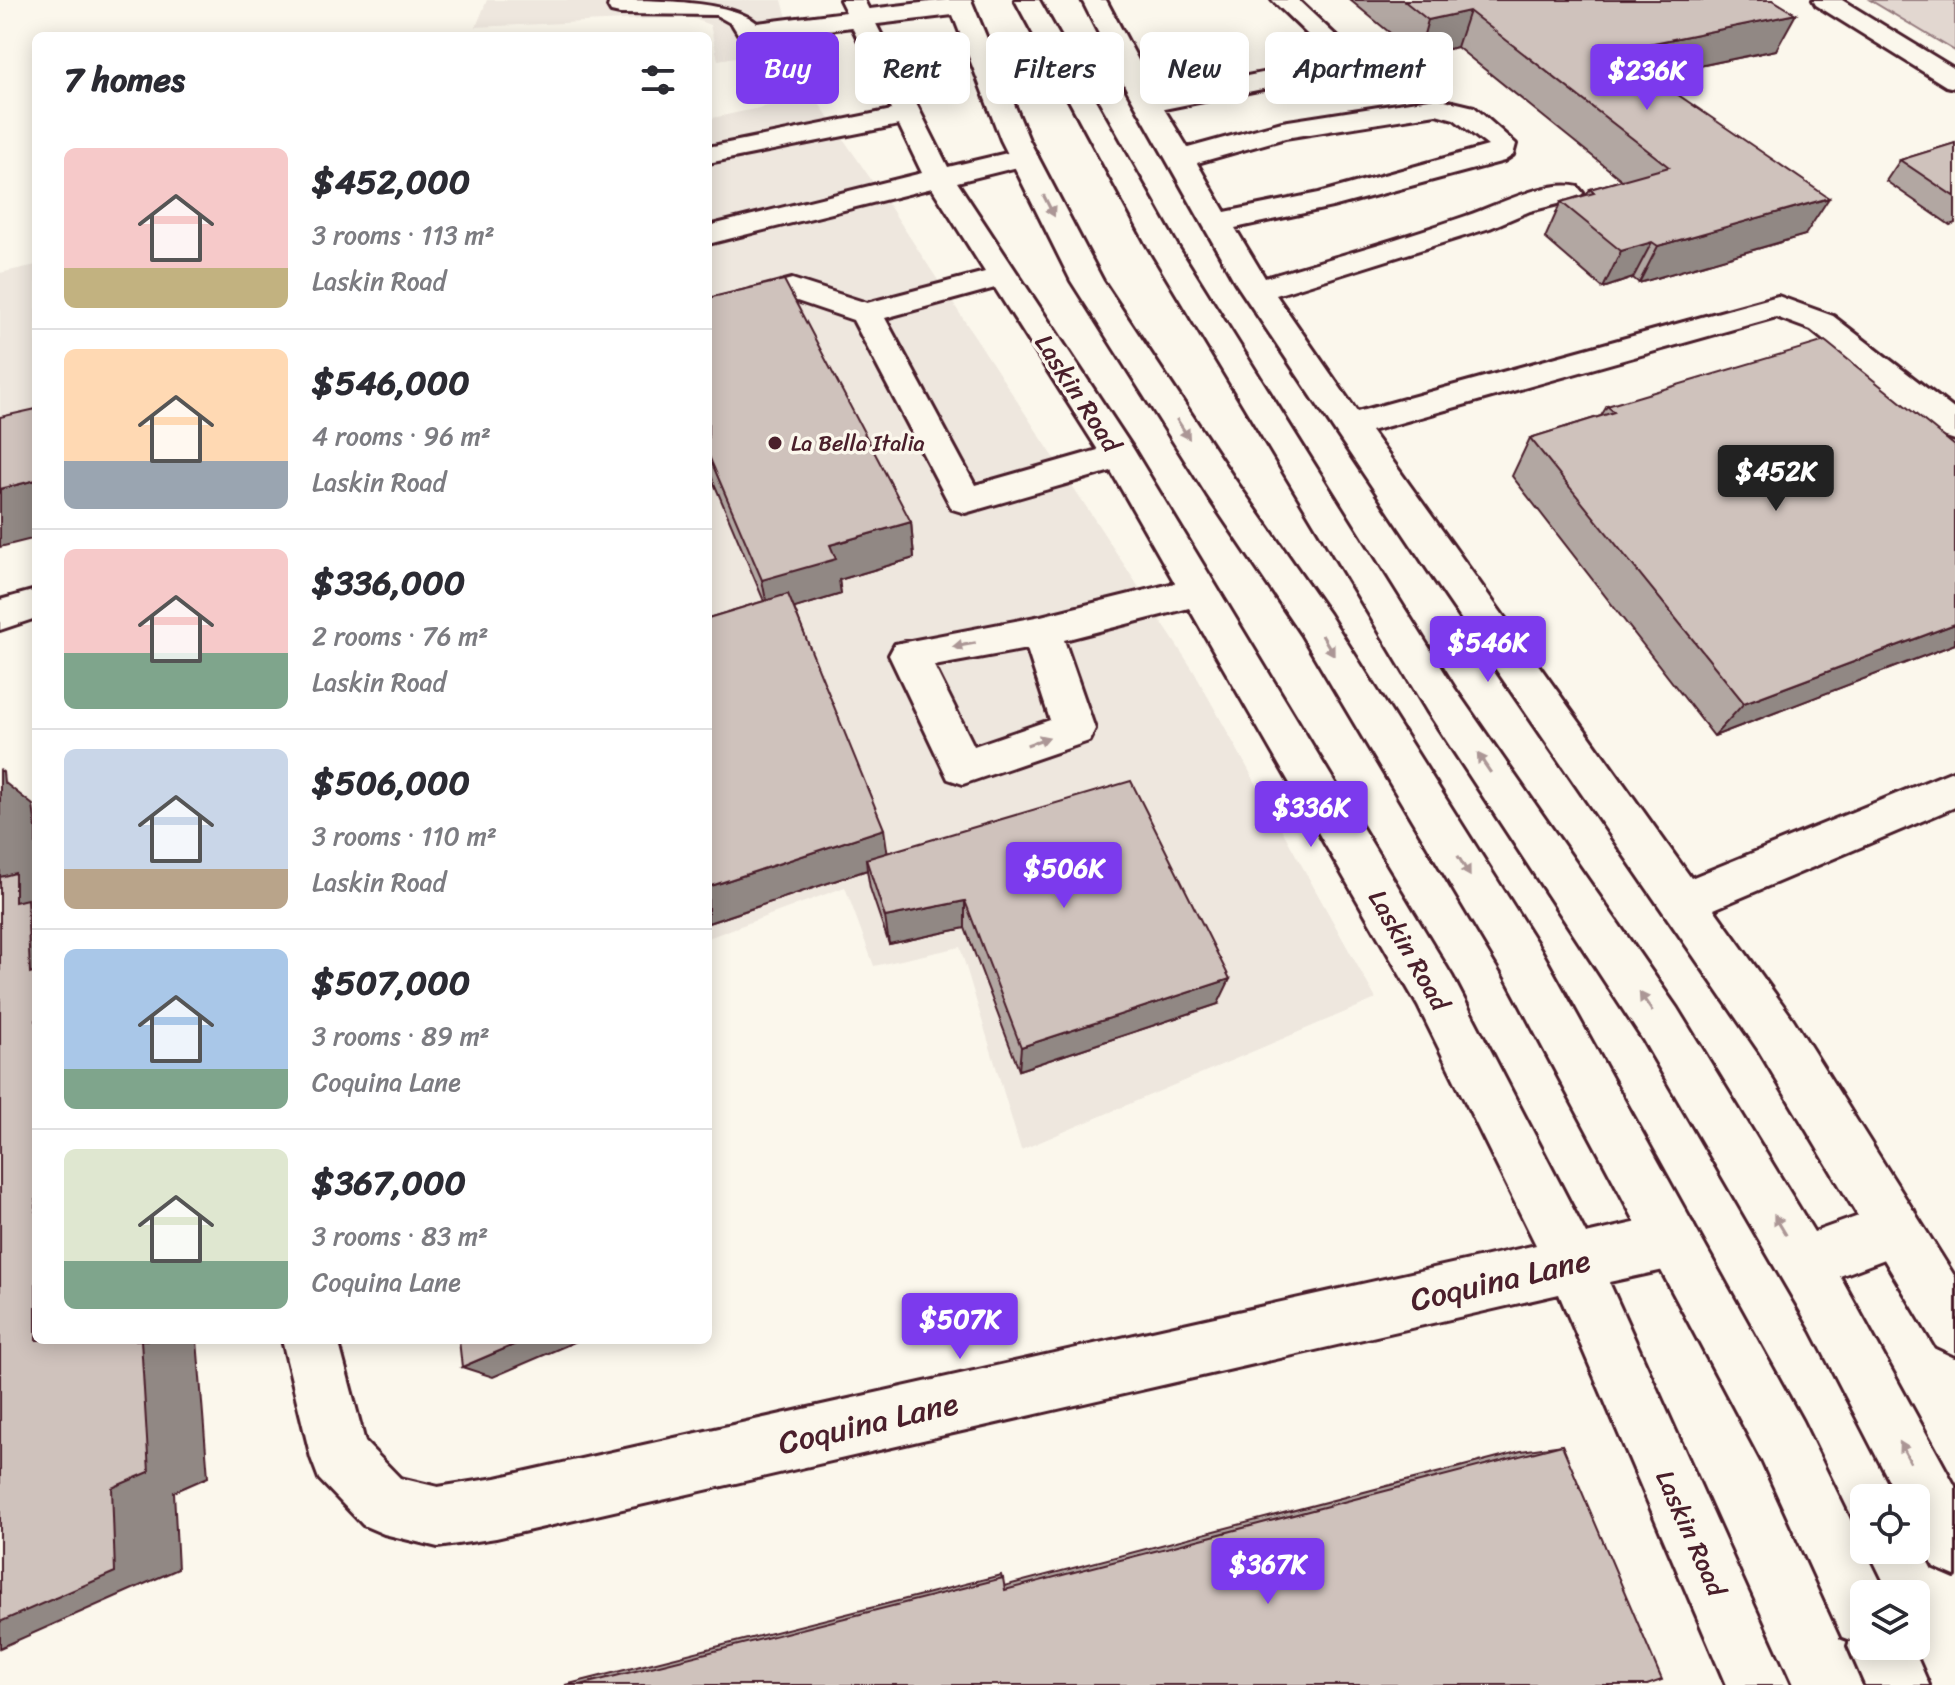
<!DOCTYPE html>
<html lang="en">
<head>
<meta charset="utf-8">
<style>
  :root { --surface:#fff; --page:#f2f2f3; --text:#2b2b33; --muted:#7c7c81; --line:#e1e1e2; --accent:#7c3aed }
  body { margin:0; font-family:Sriracha,sans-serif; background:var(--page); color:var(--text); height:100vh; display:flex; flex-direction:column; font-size:30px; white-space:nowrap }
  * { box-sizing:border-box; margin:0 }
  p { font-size:26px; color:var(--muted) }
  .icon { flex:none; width:44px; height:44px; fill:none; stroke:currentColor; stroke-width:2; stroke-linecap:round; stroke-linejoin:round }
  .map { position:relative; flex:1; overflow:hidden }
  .sheet { position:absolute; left:32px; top:32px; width:680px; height:1312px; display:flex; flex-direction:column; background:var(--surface); border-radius:12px; box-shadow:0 4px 20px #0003 }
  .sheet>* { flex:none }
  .top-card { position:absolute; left:736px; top:32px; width:760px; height:72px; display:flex; gap:16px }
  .controls { position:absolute; left:1850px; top:1484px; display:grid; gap:16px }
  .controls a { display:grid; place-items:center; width:80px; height:80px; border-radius:12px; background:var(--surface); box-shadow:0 4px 20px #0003; font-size:40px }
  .price { position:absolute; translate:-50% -68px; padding:0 18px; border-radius:8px; background:var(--accent); color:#fff; font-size:26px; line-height:52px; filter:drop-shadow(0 2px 4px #0008) }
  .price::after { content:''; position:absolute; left:50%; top:48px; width:24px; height:18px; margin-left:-12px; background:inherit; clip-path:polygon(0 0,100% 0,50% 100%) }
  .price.selected { background:#222; color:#fff }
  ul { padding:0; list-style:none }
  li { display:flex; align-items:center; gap:24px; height:200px; padding:0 32px }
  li+li { border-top:2px solid var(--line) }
  li span { display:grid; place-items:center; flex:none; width:224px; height:160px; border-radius:12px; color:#555 }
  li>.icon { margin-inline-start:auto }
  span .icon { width:96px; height:96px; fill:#fffc; stroke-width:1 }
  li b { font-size:34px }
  h2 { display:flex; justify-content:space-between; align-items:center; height:96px; padding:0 32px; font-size:34px }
  .pill { padding:0 28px; border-radius:12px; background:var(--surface); box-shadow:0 4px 20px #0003; font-size:28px; line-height:72px }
  .pill.selected { background:var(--accent); color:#fff }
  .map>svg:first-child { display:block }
</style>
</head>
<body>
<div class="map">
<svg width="1955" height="1685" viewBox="0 0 1955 1685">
  <rect width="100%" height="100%" fill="#fbf7ec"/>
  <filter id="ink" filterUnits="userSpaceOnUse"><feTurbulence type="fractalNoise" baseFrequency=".0125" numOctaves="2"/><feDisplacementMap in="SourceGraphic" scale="16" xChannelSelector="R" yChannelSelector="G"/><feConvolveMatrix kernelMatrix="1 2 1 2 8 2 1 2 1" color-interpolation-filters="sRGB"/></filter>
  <g filter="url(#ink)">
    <!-- built -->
    <path fill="#eee7de" d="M 487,0 L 782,0 L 795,47 L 718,60 L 710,25 L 690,17 L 476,27 Z
      M 814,96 L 892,210 L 1193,670 L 1376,999 L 1021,1150 L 960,947 L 874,966 L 845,887 L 708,938 L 708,119 Z
      M 36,265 L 36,445 L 0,454 L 0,273 Z"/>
    <!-- green -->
    <path fill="#e2d7d0" stroke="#967b7e" stroke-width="2" d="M 1870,0 L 1955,0 L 1955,51 Z"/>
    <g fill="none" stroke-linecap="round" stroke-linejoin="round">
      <defs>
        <path id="minor" d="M 610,0 C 651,0 731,0 757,23 L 846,12 L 840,0 L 864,0 L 948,167 L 1024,149 L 1034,151 L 1038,157 L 1034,163 L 957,182 L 1132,447 L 1452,976 L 1586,1234 L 1673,1214 L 1692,1222 L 1700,1241 L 1692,1260 L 1673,1268 L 1609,1282 L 1790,1685 L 1726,1685 L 1559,1294 L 496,1538 L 438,1547 L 384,1534 L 363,1525 L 319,1479 L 311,1458 L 282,1340 L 338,1340 L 365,1442 L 400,1478 L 438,1487 L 496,1478 L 1536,1245 L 1418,1006 L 1189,608 L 1064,640 L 1095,729 L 1089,741 L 963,784 L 948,779 L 889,655 L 895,644 L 1041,616 L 1175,583 L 1111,471 L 965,513 L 952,509 L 853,320 L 791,299 L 708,321 L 708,301 L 792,279 L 867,303 L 985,272 L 932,188 L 708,244 L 708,226 L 922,173 L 899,125 L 708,163 L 708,147 L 892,110 L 852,27 L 749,40 L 740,37 L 732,24 L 716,15 L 620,14 L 611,12 L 608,7 ZM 995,288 L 1098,450 L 975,485 L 885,318 ZM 1027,649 L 1050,720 L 974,746 L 934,666 Z
          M 1082,0 L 1106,0 L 1156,94 L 1333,59 L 1272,0 L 1298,0 L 1365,63 L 1361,69 L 1352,71 L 1164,109 L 1188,148 L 1282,122 L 1436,98 L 1474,107 L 1516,144 L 1513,155 L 1504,161 L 1332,207 L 1235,228 L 1265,278 C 1332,258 1400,239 1466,216 C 1496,206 1547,179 1578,187 L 1583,193 L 1578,199 L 1530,211 L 1490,228 L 1276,295 L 1357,412 L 1778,296 L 1833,316 L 1955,410 L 1955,440 L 1943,436 L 1811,330 L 1776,317 L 1371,431 L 1691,878 L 1955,770 L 1955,807 L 1714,909 L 1793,1019 L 1955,1277 L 1955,1355 L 1936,1346 L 1759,1051 L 1446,597 L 1235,282 L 1127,90 ZM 1436,114 L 1454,119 L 1488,146 L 1319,193 L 1225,212 L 1197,163 L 1285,138 Z
          M 1813,0 L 1842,0 L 1955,69 L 1955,88 L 1946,86 L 1816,5 Z
          M 36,590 L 36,618 L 0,630 L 0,600 Z"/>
        <path id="major" d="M 947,0 L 971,0 L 1029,140 L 1103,281 L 1233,477 L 1329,614 L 1540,948 L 1802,1421 L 1886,1593 L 1864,1594 L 1864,1646 L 1912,1646 L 1929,1685 L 1865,1685 L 1848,1646 L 1850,1640 L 1842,1637 L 1762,1461 L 1506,978 L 1301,634 L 1207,495 L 1071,281 L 1001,140 L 953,15 L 861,26 L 852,23 L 848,18 L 852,13 L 861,10 Z
          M 1015,0 L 1039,0 L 1177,245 L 1455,689 L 1677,1008 L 1814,1232 L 1895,1203 L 1914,1210 L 1921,1229 L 1914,1248 L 1840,1276 L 1955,1486 L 1955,1576 L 1934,1567 L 1916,1533 L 1916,1498 L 1898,1498 L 1812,1331 L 1643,1040 L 1427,711 L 1147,245 Z"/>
      </defs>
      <!-- minor casing -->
      <use href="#minor" stroke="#4a1f2b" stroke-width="6"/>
      <!-- major casing -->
      <use href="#major" stroke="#4a1f2b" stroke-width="6"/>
      <!-- minor -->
      <use href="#minor" fill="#fbf7ec" fill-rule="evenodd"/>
      <!-- major -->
      <use href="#major" fill="#fbf7ec" fill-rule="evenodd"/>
    </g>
    <!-- wall -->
    <path fill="#b2a7a2" stroke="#4a1f2b" stroke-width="2" d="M 1350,0 L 1773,0 L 1776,50 L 1651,76 L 1805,235 L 1639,283 L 1633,278 L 1603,288 L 1545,238 L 1561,202 L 1587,194 L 1590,189 L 1622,180 L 1457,47 L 1418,56 Z
      M 1955,143 L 1955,223 L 1950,225 L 1886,181 L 1900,160 Z
      M 708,298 L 911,522 L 914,558 L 839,580 L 841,594 L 794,608 L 887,853 L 1218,1004 L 1019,1070 L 965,928 L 889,944 L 870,888 L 867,870 L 708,923 L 708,618 L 764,601 L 708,469 Z
      M 1607,406 L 1955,446 L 1955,644 L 1714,736 L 1512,476 L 1530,438 L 1601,416 Z
      M 1562,1445 L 1647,1685 L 565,1685 L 1001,1575 L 1004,1586 L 1521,1451 Z"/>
    <!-- shaded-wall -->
    <path fill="#918884" stroke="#4a1f2b" stroke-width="2" d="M 1469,11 L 1457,47 L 1418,56 L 1428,20 Z
      M 1796,14 L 1776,50 L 1598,87 L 1614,51 Z
      M 1829,198 L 1805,235 L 1639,283 L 1658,246 Z
      M 1652,242 L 1633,278 L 1603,288 L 1621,251 Z
      M 36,480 L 36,538 L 0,547 L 0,489 Z
      M 911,522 L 914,558 L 839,580 L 841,594 L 769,616 L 762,580 L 830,545 Z
      M 1955,624 L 1955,644 L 1714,736 L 1744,703 Z
      M 0,770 L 3,772 L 4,782 L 33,805 L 36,828 L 36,977 L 30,973 L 15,902 L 0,879 Z
      M 884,829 L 889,863 L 866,859 L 867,870 L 708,923 L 708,887 Z
      M 965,901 L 965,928 L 889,944 L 885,917 Z
      M 1230,979 L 1218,1004 L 1019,1070 L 1021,1047 Z
      M 141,1340 L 197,1340 L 208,1477 L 174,1492 L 178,1569 L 0,1648 L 0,1622 L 112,1488 Z
      M 525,1340 L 579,1340 L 493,1377 L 462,1367 Z"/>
    <!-- building -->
    <path fill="#cfc2bc" stroke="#4a1f2b" stroke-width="2" d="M 1403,0 L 1773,0 L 1796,14 L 1614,51 L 1829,198 L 1658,246 L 1652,242 L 1621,251 L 1561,202 L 1594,193 L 1590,189 L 1669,167 L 1469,11 L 1428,20 Z
      M 1955,143 L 1955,197 L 1900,160 Z
      M 784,280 L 911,522 L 830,545 L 836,559 L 762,580 L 708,454 L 708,298 Z
      M 1825,341 L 1955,446 L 1955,624 L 1744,703 L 1530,438 L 1614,412 L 1607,406 Z
      M 36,409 L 36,480 L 0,489 L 0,417 Z
      M 788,594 L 884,829 L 708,887 L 708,618 Z
      M 1131,781 L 1230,979 L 1021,1047 L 965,901 L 885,917 L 866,859 Z
      M 15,873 L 15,902 L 27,899 L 30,973 L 36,971 L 36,1340 L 141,1340 L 149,1472 L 112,1488 L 115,1572 L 0,1622 L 0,877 Z
      M 459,1340 L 525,1340 L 462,1367 Z
      M 1562,1445 L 1662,1680 L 1647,1685 L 580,1685 L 1003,1578 L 1005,1590 Z"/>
    <!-- one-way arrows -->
    <defs><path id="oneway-solid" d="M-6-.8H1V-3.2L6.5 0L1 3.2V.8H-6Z" transform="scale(2)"/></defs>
    <g fill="#ab9695">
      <use href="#oneway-solid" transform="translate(1049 206) rotate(63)"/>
      <use href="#oneway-solid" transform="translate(1183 429) rotate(57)"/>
      <use href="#oneway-solid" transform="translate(964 645) rotate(170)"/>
      <use href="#oneway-solid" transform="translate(1328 645) rotate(59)"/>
      <use href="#oneway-solid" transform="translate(1038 741) rotate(-19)"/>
      <use href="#oneway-solid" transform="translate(1484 763) rotate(-124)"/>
      <use href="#oneway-solid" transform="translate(1464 866) rotate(59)"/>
      <use href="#oneway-solid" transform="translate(1646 1002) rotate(-124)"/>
      <use href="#oneway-solid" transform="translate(1780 1225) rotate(-121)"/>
      <use href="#oneway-solid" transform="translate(1905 1452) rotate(-118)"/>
    </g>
  </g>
  <!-- markers -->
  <circle fill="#4a1f2b" stroke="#fbf7ec" stroke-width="3" cx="775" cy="443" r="8"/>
  <g text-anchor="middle" stroke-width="7" stroke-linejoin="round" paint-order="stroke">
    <!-- far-poi labels -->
    <g font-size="22" fill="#4a1f2b" stroke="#fbf7ec" text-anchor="start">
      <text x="791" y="451">La Bella Italia</text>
    </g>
    <!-- street labels -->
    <g font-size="26" fill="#4a1f2b" stroke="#fbf7ec">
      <text transform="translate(1078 393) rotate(57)" y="9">Laskin Road</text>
      <text transform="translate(1409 950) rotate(60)" y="9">Laskin Road</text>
      <text transform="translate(1691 1533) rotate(66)" y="9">Laskin Road</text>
    </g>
    <!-- near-street labels -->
    <g font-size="32" fill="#4a1f2b" stroke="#fbf7ec">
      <text transform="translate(1500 1280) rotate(-13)" y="11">Coquina Lane</text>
      <text transform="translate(868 1423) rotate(-13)" y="11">Coquina Lane</text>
    </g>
  </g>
</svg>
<div class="controls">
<a><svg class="icon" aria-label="locate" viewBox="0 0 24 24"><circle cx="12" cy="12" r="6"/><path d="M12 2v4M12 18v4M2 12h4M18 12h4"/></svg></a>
<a><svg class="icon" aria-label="layers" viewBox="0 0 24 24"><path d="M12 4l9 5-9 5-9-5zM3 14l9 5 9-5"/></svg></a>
</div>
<b class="price" style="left:1647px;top:112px">$236K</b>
<b class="price selected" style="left:1776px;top:513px">$452K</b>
<b class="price" style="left:1488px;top:684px">$546K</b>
<b class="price" style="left:1311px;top:849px">$336K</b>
<b class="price" style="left:1064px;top:910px">$506K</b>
<b class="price" style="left:960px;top:1361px">$507K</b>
<b class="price" style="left:1268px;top:1606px">$367K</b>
<div class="top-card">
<a class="pill selected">Buy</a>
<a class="pill">Rent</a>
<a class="pill">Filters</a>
<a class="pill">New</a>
<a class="pill">Apartment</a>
</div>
<section class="sheet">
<h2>7 homes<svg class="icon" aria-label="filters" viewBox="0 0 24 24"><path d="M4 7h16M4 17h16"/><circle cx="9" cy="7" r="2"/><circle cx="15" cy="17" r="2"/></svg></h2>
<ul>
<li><span style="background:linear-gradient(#f6c9c9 75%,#c2b280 0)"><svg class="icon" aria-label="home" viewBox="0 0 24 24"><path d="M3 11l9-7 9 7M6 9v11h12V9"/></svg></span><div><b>$452,000</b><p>3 rooms · 113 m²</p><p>Laskin Road</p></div></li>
<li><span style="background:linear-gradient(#ffd9b3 70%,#9aa5b1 0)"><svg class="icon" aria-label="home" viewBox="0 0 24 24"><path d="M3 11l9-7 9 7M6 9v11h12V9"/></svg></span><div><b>$546,000</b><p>4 rooms · 96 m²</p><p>Laskin Road</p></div></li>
<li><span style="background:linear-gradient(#f6c9c9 65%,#7fa58c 0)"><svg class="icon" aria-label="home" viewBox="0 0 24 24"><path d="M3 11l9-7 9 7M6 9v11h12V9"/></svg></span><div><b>$336,000</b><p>2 rooms · 76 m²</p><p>Laskin Road</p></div></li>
<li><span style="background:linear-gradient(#c9d6e8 75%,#b9a48a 0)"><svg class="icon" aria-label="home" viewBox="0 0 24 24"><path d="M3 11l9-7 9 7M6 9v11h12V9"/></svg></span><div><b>$506,000</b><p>3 rooms · 110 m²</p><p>Laskin Road</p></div></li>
<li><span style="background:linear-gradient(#a9c7e8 75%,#7fa58c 0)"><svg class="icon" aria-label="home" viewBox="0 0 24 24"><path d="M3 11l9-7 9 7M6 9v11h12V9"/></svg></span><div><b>$507,000</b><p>3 rooms · 89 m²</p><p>Coquina Lane</p></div></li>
<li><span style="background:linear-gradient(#dfe7d0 70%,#7fa58c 0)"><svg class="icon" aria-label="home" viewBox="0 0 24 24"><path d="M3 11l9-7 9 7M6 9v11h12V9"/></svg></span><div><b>$367,000</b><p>3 rooms · 83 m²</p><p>Coquina Lane</p></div></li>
</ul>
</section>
</div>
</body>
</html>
